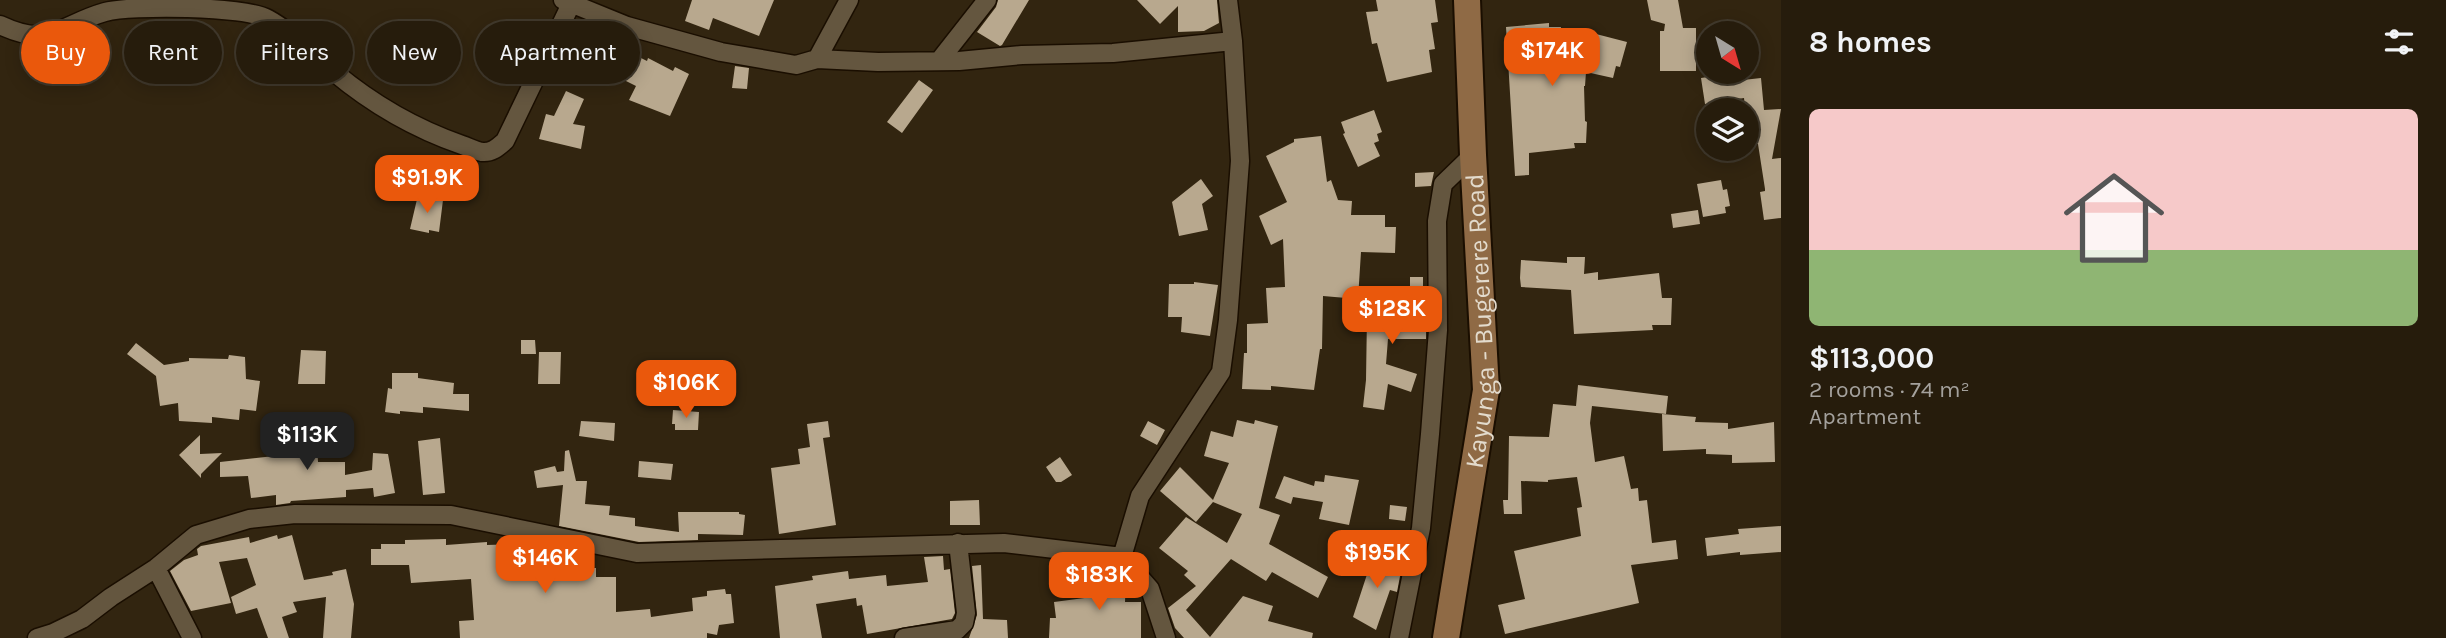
<!DOCTYPE html>
<html lang="en">
<head>
<meta charset="utf-8">
<style>
  :root { --surface:#261c0c; --page:#32291a; --text:#f1f3f6; --muted:#a4a19d; --line:#423a2d; --accent:#ea580c }
  body { margin:0; font-family:Karla,sans-serif; background:var(--page); color:var(--text); height:100vh; display:flex; flex-direction:column; font-size:26px; white-space:nowrap }
  * { box-sizing:border-box; margin:0 }
  p { font-size:23px; color:var(--muted) }
  .icon { flex:none; width:38px; height:38px; fill:none; stroke:currentColor; stroke-width:2; stroke-linecap:round; stroke-linejoin:round }
  .map { position:relative; flex:1; overflow:hidden }
  .sheet { display:flex; flex-direction:column; background:var(--surface); width:665px }
  .sheet>* { flex:none }
  .banner { position:absolute; left:21px; top:21px; width:665px; height:63px; display:flex; gap:14px }
  .needle { width:46px; rotate:143deg }
  .tools { position:absolute; left:1696px; top:21px; display:grid; gap:14px }
  .tools a { display:grid; place-items:center; width:63px; height:63px; border-radius:50%; background:var(--surface); box-shadow:0 4px 18px #0003,0 0 0 2px var(--line); font-size:35px }
  .price { position:absolute; translate:-50% -60px; padding:0 16px; border-radius:14px; background:var(--accent); color:#fff; font-size:23px; line-height:46px; filter:drop-shadow(0 2px 4px #0008) }
  .price::after { content:''; position:absolute; left:50%; top:42px; width:21px; height:16px; margin-left:-10px; background:inherit; clip-path:polygon(0 0,100% 0,50% 100%) }
  .price.selected { background:#222; color:#fff }
  ul { padding:0; list-style:none }
  li { display:grid; align-content:center; gap:14px; height:371px; padding:0 28px }
  li span { display:grid; place-items:center; height:217px; border-radius:10px; color:#555 }
  li>.icon { margin-inline-start:auto }
  span .icon { width:126px; height:126px; fill:#fffc; stroke-width:1 }
  li b { font-size:30px }
  h2 { display:flex; justify-content:space-between; align-items:center; height:84px; padding:0 28px; font-size:30px }
  .tag { padding:0 24px; border-radius:32px; background:var(--surface); box-shadow:0 4px 18px #0003,0 0 0 2px var(--line); font-size:24px; line-height:63px }
  .tag.selected { background:var(--accent); color:#fff }
  main { display:flex; flex:1; min-height:0 }
  .map>svg:first-child { display:block }
</style>
</head>
<body>
<main>
<div class="map">
<svg width="1781" height="638" viewBox="0 0 1781 638">
  <rect width="100%" height="100%" fill="#322510"/>
  <!-- building -->
  <path fill="#b8a88e" d="M 692,0 L 774,0 L 759,36 L 713,18 L 709,30 L 685,21 Z
    M 998,0 L 1029,0 L 1002,45 L 1000,46 L 977,32 L 996,7 Z
    M 1137,0 L 1217,0 L 1219,23 L 1204,31 L 1178,32 L 1178,6 L 1160,24 Z
    M 1376,0 L 1435,0 L 1438,22 L 1431,23 L 1435,49 L 1429,50 L 1432,72 L 1387,82 L 1377,43 L 1372,44 L 1366,12 L 1378,11 Z
    M 1647,0 L 1678,0 L 1683,28 L 1696,28 L 1696,71 L 1660,71 L 1660,31 L 1664,31 L 1665,24 L 1651,20 Z
    M 1549,23 L 1549,27 L 1561,27 L 1560,51 L 1592,49 L 1596,34 L 1627,42 L 1620,67 L 1616,66 L 1613,78 L 1586,72 L 1585,86 L 1584,86 L 1585,121 L 1587,122 L 1586,143 L 1574,143 L 1575,148 L 1529,153 L 1529,175 L 1515,176 L 1506,27 Z
    M 576,30 L 603,45 L 605,40 L 647,61 L 648,58 L 673,71 L 675,67 L 689,74 L 670,116 L 629,100 L 636,86 L 578,57 L 575,61 L 562,54 Z
    M 735,66 L 749,68 L 747,89 L 732,88 Z
    M 1741,72 L 1743,80 L 1761,78 L 1764,110 L 1781,109 L 1772,159 L 1781,158 L 1781,218 L 1764,220 L 1760,192 L 1765,191 L 1765,189 L 1758,144 L 1751,143 L 1754,129 L 1747,129 L 1744,98 L 1705,104 L 1701,78 Z
    M 919,80 L 933,90 L 902,133 L 887,122 Z
    M 566,91 L 584,99 L 573,124 L 585,126 L 581,149 L 539,139 L 546,114 L 554,116 Z
    M 1374,110 L 1382,132 L 1377,134 L 1379,141 L 1374,143 L 1380,156 L 1358,167 L 1343,134 L 1345,133 L 1341,122 Z
    M 1321,136 L 1327,182 L 1331,180 L 1338,200 L 1352,201 L 1351,215 L 1385,215 L 1385,227 L 1396,227 L 1395,253 L 1361,252 L 1358,299 L 1323,296 L 1322,349 L 1320,349 L 1314,390 L 1271,386 L 1271,390 L 1242,389 L 1244,353 L 1247,353 L 1247,324 L 1268,323 L 1266,288 L 1285,287 L 1283,239 L 1271,245 L 1259,216 L 1287,202 L 1266,156 L 1294,142 L 1294,139 Z
    M 1434,172 L 1431,186 L 1415,187 L 1415,173 Z
    M 1201,179 L 1213,196 L 1202,204 L 1208,230 L 1179,236 L 1172,202 Z
    M 1721,180 L 1723,190 L 1727,189 L 1730,206 L 1725,207 L 1726,213 L 1703,217 L 1697,184 Z
    M 418,195 L 443,200 L 439,232 L 429,230 L 429,233 L 410,229 Z
    M 1698,210 L 1700,224 L 1673,228 L 1671,214 Z
    M 1567,257 L 1585,257 L 1584,274 L 1598,272 L 1598,280 L 1659,273 L 1662,298 L 1672,298 L 1671,325 L 1652,325 L 1653,330 L 1574,334 L 1571,290 L 1521,287 L 1520,278 L 1521,260 L 1567,263 Z
    M 1410,277 L 1423,277 L 1423,306 L 1426,306 L 1426,339 L 1388,339 L 1386,364 L 1417,374 L 1411,392 L 1388,384 L 1384,410 L 1363,407 L 1366,380 L 1367,315 L 1402,310 L 1402,307 L 1410,307 Z
    M 1194,282 L 1218,285 L 1210,336 L 1181,332 L 1182,317 L 1168,317 L 1169,284 L 1194,284 Z
    M 521,340 L 535,340 L 536,354 L 521,354 Z
    M 136,343 L 164,365 L 189,361 L 189,358 L 228,359 L 229,355 L 245,357 L 246,379 L 260,381 L 256,411 L 240,409 L 239,420 L 212,417 L 212,423 L 179,421 L 178,403 L 160,406 L 156,376 L 127,354 Z
    M 301,350 L 326,351 L 325,384 L 298,384 Z
    M 539,352 L 561,352 L 560,384 L 538,384 Z
    M 649,365 L 666,366 L 665,397 L 648,396 Z
    M 392,373 L 418,373 L 418,378 L 454,383 L 453,394 L 469,394 L 469,411 L 423,407 L 423,413 L 400,411 L 400,414 L 385,412 L 388,388 L 392,389 Z
    M 1578,385 L 1668,396 L 1666,414 L 1592,406 L 1590,423 L 1595,462 L 1624,456 L 1631,489 L 1638,488 L 1639,501 L 1647,500 L 1652,543 L 1676,540 L 1678,559 L 1631,565 L 1639,603 L 1505,634 L 1498,605 L 1525,599 L 1514,551 L 1581,536 L 1577,508 L 1582,507 L 1577,477 L 1548,480 L 1548,482 L 1521,481 L 1522,514 L 1504,514 L 1503,500 L 1508,500 L 1509,436 L 1549,437 L 1553,404 L 1576,406 Z
    M 673,410 L 699,412 L 698,430 L 675,430 L 675,424 L 672,424 Z
    M 1662,414 L 1696,417 L 1695,422 L 1728,423 L 1728,429 L 1774,422 L 1775,462 L 1732,463 L 1732,455 L 1706,454 L 1706,449 L 1663,451 Z
    M 1237,420 L 1254,424 L 1255,420 L 1278,426 L 1259,508 L 1280,515 L 1269,544 L 1328,577 L 1318,598 L 1272,572 L 1266,581 L 1231,559 L 1186,610 L 1210,637 L 1243,596 L 1273,606 L 1268,621 L 1313,633 L 1312,638 L 1184,638 L 1175,628 L 1168,608 L 1196,586 L 1184,575 L 1188,571 L 1159,548 L 1186,517 L 1227,543 L 1242,514 L 1213,502 L 1196,522 L 1160,491 L 1180,467 L 1213,500 L 1229,463 L 1204,456 L 1211,431 L 1233,437 Z
    M 285,421 L 313,423 L 312,445 L 317,445 L 318,462 L 345,462 L 345,475 L 372,470 L 373,453 L 388,454 L 395,493 L 374,497 L 373,488 L 346,490 L 346,497 L 291,501 L 290,503 L 276,505 L 276,495 L 251,498 L 248,476 L 220,477 L 220,462 L 283,455 Z
    M 581,421 L 615,423 L 614,441 L 579,436 Z
    M 828,421 L 830,437 L 823,438 L 836,525 L 779,534 L 771,468 L 800,464 L 798,449 L 810,447 L 807,424 Z
    M 1148,421 L 1165,430 L 1157,445 L 1140,436 Z
    M 200,435 L 200,454 L 222,453 L 201,474 L 201,478 L 179,455 Z
    M 440,438 L 445,493 L 423,495 L 418,441 Z
    M 569,450 L 576,481 L 587,481 L 585,504 L 610,506 L 609,515 L 635,518 L 635,526 L 679,532 L 678,512 L 739,512 L 739,514 L 745,515 L 743,535 L 698,534 L 698,540 L 639,542 L 559,526 L 563,485 L 537,488 L 534,471 L 555,466 L 557,472 L 564,471 L 565,451 Z
    M 1060,457 L 1072,475 L 1061,482 L 1056,482 L 1046,467 Z
    M 639,461 L 673,464 L 671,480 L 638,477 Z
    M 1325,475 L 1359,480 L 1349,525 L 1319,519 L 1323,502 L 1293,497 L 1291,504 L 1275,498 L 1284,476 L 1314,486 L 1315,481 L 1324,482 Z
    M 979,500 L 980,525 L 950,525 L 950,501 Z
    M 1390,505 L 1407,507 L 1405,521 L 1389,519 Z
    M 1781,526 L 1781,552 L 1740,555 L 1740,552 L 1707,556 L 1705,538 L 1739,534 L 1738,529 Z
    M 277,535 L 278,539 L 292,535 L 304,580 L 333,575 L 332,572 L 346,569 L 354,604 L 351,638 L 323,638 L 326,597 L 293,602 L 297,612 L 282,617 L 289,638 L 268,638 L 257,608 L 236,614 L 231,597 L 256,585 L 247,558 L 219,562 L 231,603 L 191,611 L 170,571 L 184,560 L 198,555 L 197,549 L 201,546 L 249,537 L 250,543 Z
    M 446,539 L 446,545 L 487,542 L 487,545 L 516,544 L 516,555 L 554,553 L 554,566 L 583,566 L 583,568 L 596,568 L 596,577 L 616,577 L 616,612 L 650,609 L 651,617 L 693,611 L 692,598 L 707,596 L 707,591 L 725,589 L 726,594 L 731,594 L 734,623 L 719,625 L 717,635 L 707,633 L 707,638 L 460,638 L 459,621 L 474,620 L 471,579 L 411,583 L 409,565 L 371,565 L 371,549 L 381,549 L 381,544 L 405,544 L 405,540 Z
    M 1375,550 L 1389,553 L 1386,566 L 1401,571 L 1397,592 L 1390,590 L 1376,630 L 1353,617 Z
    M 943,556 L 944,570 L 950,569 L 955,613 L 952,619 L 867,634 L 862,605 L 857,606 L 856,598 L 816,604 L 822,638 L 780,638 L 775,586 L 813,580 L 812,576 L 848,571 L 849,579 L 886,575 L 887,586 L 928,582 L 924,557 Z
    M 981,565 L 983,619 L 1007,620 L 1008,638 L 969,638 L 977,615 L 972,566 Z
    M 1093,571 L 1119,571 L 1126,578 L 1125,602 L 1141,602 L 1141,638 L 1049,638 L 1050,618 L 1056,618 L 1054,602 L 1092,597 Z"/>
  <g fill="none" stroke-linecap="round" stroke-linejoin="round">
    <defs>
      <path id="street" d="M 563,0 L 627,26 L 721,52 L 796,65 L 817,59 L 878,62 L 959,61 L 1022,55 L 1113,53 L 1233,41
        M 0,25 C 51,49 59,25 105,12 C 131,5 245,6 268,19 C 292,32 312,55 334,72 C 371,103 416,129 462,145 C 468,147 476,151 482,152 C 492,153 498,147 505,141 L 571,4
        M 817,59 L 849,0
        M 939,61 L 987,0
        M 1122,557 L 1140,496 L 1221,372 L 1228,320 L 1240,161 L 1233,41 L 1228,0
        M 156,568 L 192,638
        M 37,638 L 53,633 L 82,619 L 111,597 L 156,568 L 196,535 L 249,519 L 295,514 L 451,515 L 637,553 L 1004,543 L 1122,557 L 1150,589 L 1166,638
        M 904,638 L 957,630 L 964,623 L 966,613 L 958,543
        M 1399,638 L 1421,528 L 1430,434 L 1438,330 L 1437,221 L 1443,184 L 1473,155"/>
      <g id="primary">
        <path id="s1" d="M 1446,638 L 1486,390 L 1473,155 L 1467,0"/>
      </g>
    </defs>
    <!-- street casing -->
    <use href="#street" stroke="#1a0e00" stroke-width="21"/>
    <!-- primary casing -->
    <use href="#primary" stroke="#1a0e00" stroke-width="30"/>
    <!-- street -->
    <use href="#street" stroke="#64563f" stroke-width="18"/>
    <!-- primary -->
    <use href="#primary" stroke="#8f6a45" stroke-width="26"/>
  </g>
  <g text-anchor="middle" stroke-width="7" stroke-linejoin="round" paint-order="stroke">
    <!-- street labels -->
    <g font-size="26" fill="#e3dbcd" stroke="#151007">
      <text dy="9" stroke="none"><textPath href="#s1" startOffset="320">Kayunga - Bugerere Road</textPath></text>
    </g>
  </g>
</svg>
<div class="tools">
<a><svg class="needle" viewBox="-14 -14 28 28"><path d="M0-13l5 13h-10z" fill="#e53935"/><path d="M0 13l5-13h-10z" fill="#a4a19d"/></svg></a>
<a><svg class="icon" aria-label="layers" viewBox="0 0 24 24"><path d="M12 4l9 5-9 5-9-5zM3 14l9 5 9-5"/></svg></a>
</div>
<b class="price" style="left:1552px;top:88px">$174K</b>
<b class="price" style="left:427px;top:215px">$91.9K</b>
<b class="price" style="left:1392px;top:346px">$128K</b>
<b class="price" style="left:686px;top:420px">$106K</b>
<b class="price selected" style="left:307px;top:472px">$113K</b>
<b class="price" style="left:1377px;top:590px">$195K</b>
<b class="price" style="left:545px;top:595px">$146K</b>
<b class="price" style="left:1099px;top:612px">$183K</b>
<div class="banner">
<a class="tag selected">Buy</a>
<a class="tag">Rent</a>
<a class="tag">Filters</a>
<a class="tag">New</a>
<a class="tag">Apartment</a>
</div>
</div>
<section class="sheet">
<h2>8 homes<svg class="icon" aria-label="filters" viewBox="0 0 24 24"><path d="M4 7h16M4 17h16"/><circle cx="9" cy="7" r="2"/><circle cx="15" cy="17" r="2"/></svg></h2>
<ul>
<li><span style="background:linear-gradient(#f6c9c9 65%,#8fb573 0)"><svg class="icon" aria-label="home" viewBox="0 0 24 24"><path d="M3 11l9-7 9 7M6 9v11h12V9"/></svg></span><div><b>$113,000</b><p>2 rooms · 74 m²</p><p>Apartment</p></div></li>
</ul>
</section>
</main>
</body>
</html>
